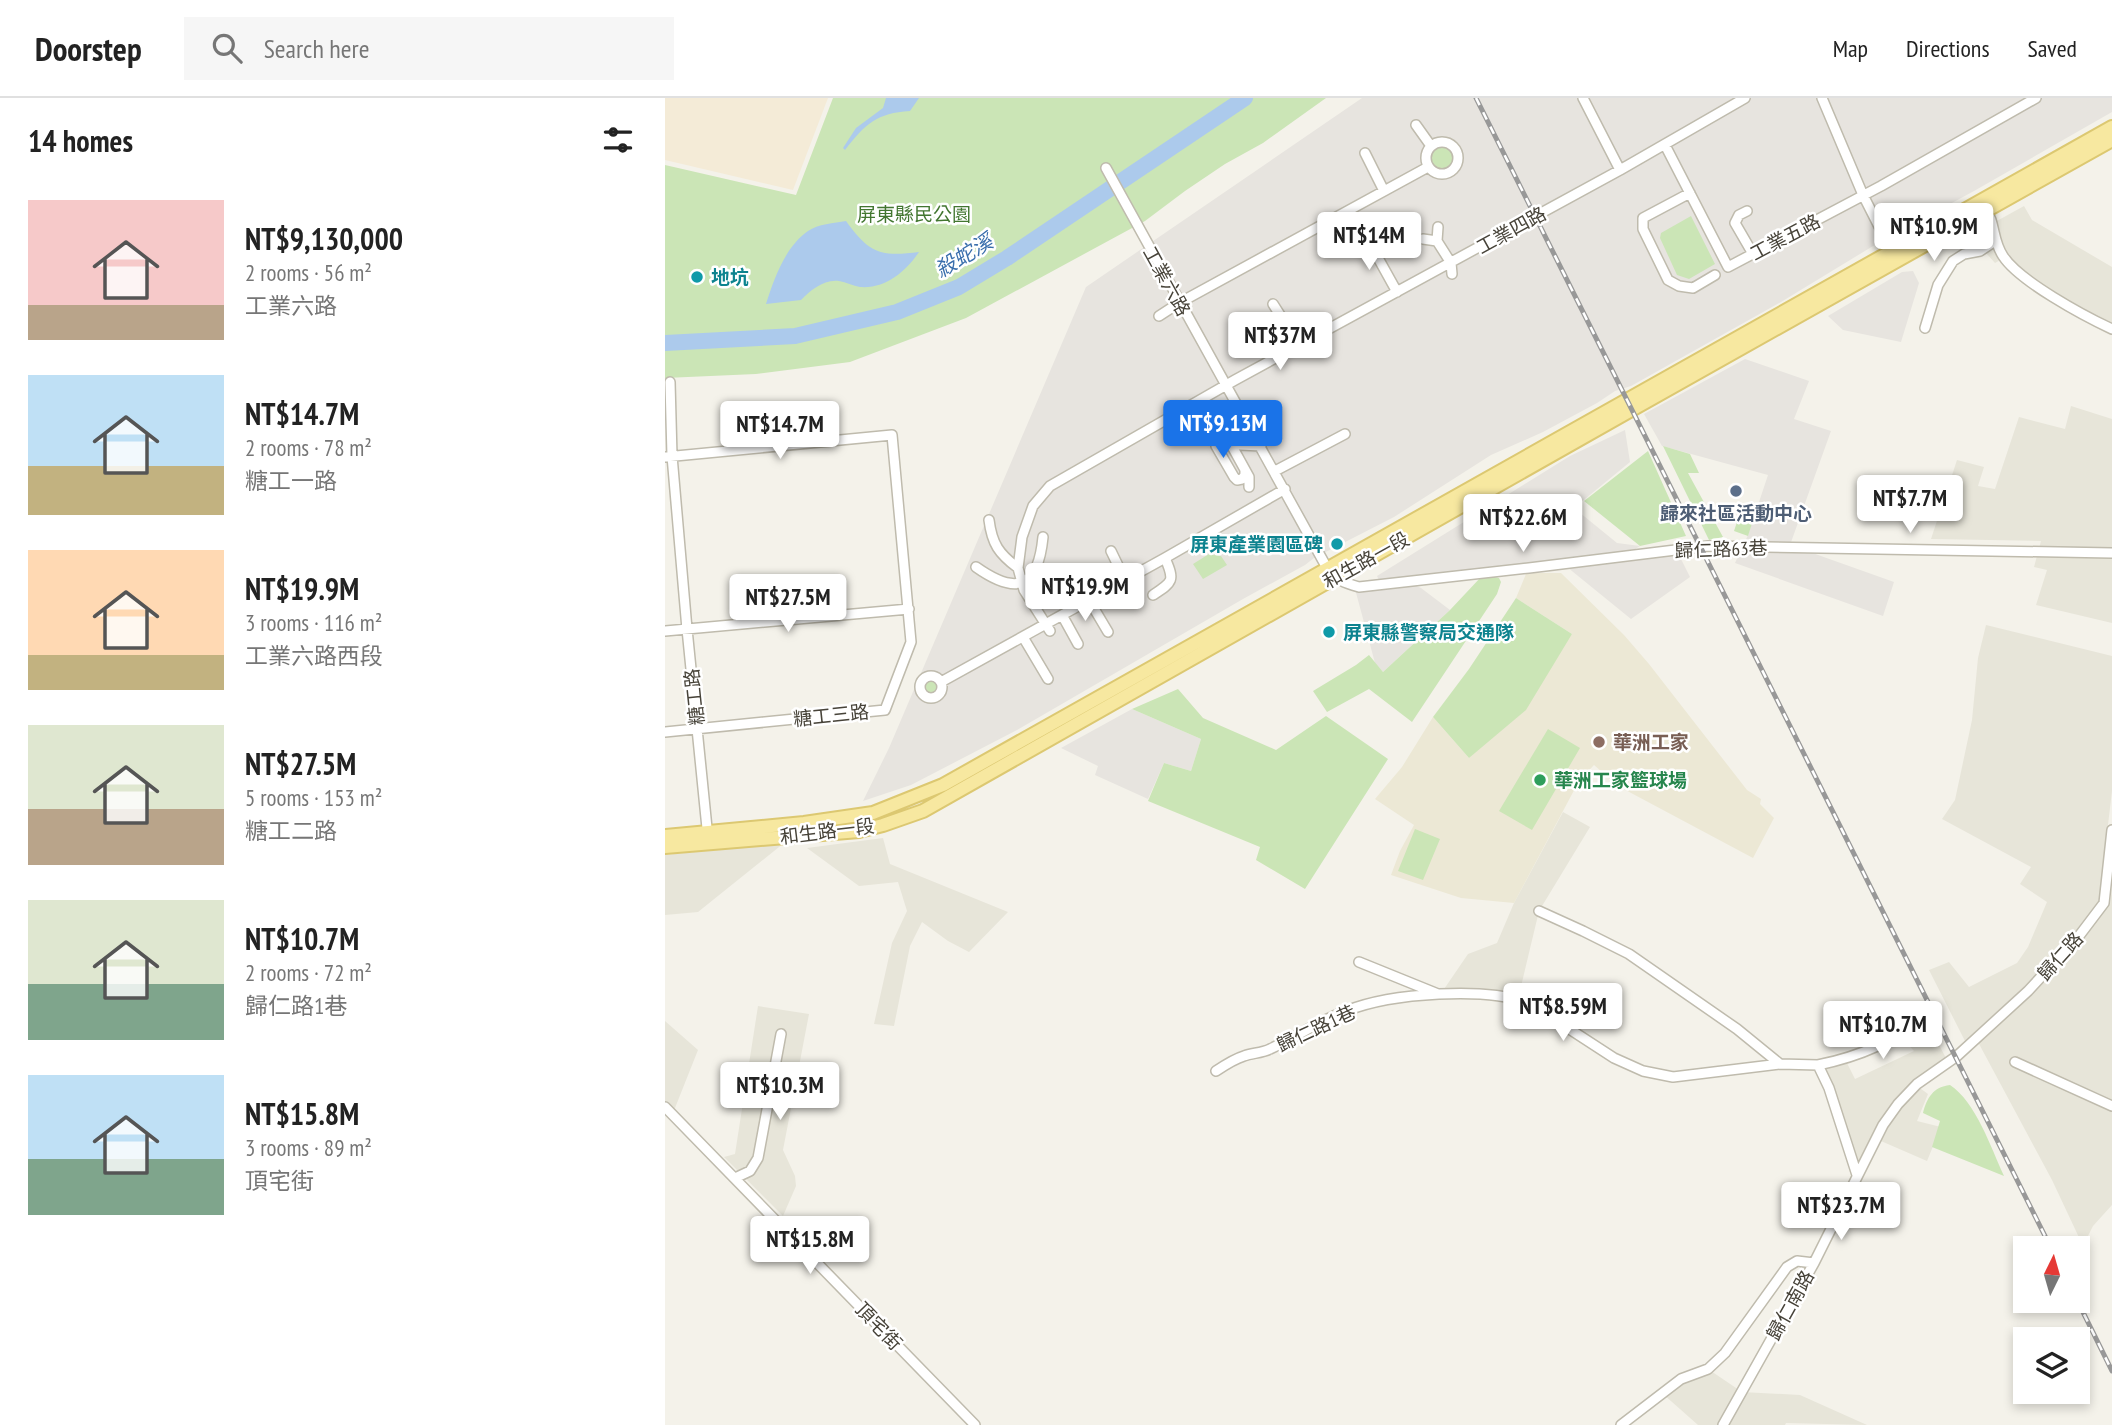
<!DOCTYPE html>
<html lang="en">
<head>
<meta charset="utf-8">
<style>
  :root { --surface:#fff; --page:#f6f6f6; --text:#222; --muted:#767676; --line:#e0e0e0; --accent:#1a73e8 }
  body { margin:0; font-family:"PT Sans Narrow","Noto Sans TC",sans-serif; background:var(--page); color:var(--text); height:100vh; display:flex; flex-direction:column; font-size:26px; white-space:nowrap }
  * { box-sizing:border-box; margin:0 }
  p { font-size:23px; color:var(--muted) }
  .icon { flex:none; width:38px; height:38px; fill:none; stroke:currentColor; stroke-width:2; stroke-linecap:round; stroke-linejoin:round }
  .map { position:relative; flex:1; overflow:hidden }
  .details { display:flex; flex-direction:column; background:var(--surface); width:665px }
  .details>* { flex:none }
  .needle { width:46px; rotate:5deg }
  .buttons { position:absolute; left:1348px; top:1138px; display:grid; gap:14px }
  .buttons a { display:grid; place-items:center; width:77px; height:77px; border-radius:0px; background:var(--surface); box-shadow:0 4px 10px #0003; font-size:35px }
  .price { position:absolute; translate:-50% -60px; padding:0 16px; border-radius:7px; background:#fff; color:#222; font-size:23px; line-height:46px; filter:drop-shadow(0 2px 4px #0008) }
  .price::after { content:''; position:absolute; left:50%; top:42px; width:21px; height:16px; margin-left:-10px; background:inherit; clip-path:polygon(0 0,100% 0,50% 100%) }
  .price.selected { background:var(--accent); color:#fff }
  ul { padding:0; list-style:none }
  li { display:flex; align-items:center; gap:21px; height:175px; padding:0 28px }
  li span { display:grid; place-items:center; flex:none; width:196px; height:140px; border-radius:0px; color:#555 }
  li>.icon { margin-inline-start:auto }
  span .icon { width:84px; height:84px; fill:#fffc; stroke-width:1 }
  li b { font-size:30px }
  h2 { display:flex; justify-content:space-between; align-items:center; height:84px; padding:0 28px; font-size:30px }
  header { display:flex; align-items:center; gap:42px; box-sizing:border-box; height:98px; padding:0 35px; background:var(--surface); border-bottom:2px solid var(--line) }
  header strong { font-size:33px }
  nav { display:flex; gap:38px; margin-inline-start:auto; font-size:24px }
  .search { width:490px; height:63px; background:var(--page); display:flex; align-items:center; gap:18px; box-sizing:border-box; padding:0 24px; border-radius:0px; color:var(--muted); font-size:26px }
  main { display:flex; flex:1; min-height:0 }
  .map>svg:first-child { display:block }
</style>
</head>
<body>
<header>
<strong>Doorstep</strong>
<div class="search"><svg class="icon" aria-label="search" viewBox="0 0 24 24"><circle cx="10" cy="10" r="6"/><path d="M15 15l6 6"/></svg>Search here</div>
<nav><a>Map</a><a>Directions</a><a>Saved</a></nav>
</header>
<main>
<section class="details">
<h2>14 homes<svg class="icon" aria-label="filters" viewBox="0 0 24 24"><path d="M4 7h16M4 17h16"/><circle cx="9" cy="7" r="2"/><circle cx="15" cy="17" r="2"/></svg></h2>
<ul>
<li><span style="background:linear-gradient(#f6c9c9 75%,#b9a48a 0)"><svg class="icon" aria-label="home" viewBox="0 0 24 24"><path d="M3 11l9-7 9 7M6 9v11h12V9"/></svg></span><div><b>NT$9,130,000</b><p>2 rooms · 56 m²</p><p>工業六路</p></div></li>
<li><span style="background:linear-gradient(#bfe0f5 65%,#c2b280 0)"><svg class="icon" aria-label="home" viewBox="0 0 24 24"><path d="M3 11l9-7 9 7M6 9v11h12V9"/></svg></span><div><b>NT$14.7M</b><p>2 rooms · 78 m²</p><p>糖工一路</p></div></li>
<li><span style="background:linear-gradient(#ffd9b3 75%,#c2b280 0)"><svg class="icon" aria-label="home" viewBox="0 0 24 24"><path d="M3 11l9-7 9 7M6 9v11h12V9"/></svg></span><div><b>NT$19.9M</b><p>3 rooms · 116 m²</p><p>工業六路西段</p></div></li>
<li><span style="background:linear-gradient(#dfe7d0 60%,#b9a48a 0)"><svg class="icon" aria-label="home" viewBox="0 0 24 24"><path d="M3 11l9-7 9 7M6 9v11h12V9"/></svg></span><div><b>NT$27.5M</b><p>5 rooms · 153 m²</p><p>糖工二路</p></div></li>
<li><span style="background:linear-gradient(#dfe7d0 60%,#7fa58c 0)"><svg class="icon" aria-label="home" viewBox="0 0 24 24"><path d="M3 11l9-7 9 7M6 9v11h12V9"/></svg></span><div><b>NT$10.7M</b><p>2 rooms · 72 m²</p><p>歸仁路1巷</p></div></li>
<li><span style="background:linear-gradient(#bfe0f5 60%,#7fa58c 0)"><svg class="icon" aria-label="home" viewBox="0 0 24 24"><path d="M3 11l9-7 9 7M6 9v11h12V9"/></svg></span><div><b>NT$15.8M</b><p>3 rooms · 89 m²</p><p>頂宅街</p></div></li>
</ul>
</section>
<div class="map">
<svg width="1447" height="1327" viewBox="0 0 1447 1327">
  <rect width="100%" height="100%" fill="#f4f2ea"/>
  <!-- residential -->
  <path fill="#e7e5d9" d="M 1359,108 L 1367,122 L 1447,169 L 1447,236 L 1382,198 L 1351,170 L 1344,157 L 1330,165 L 1321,155 L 1330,124 Z
    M 1406,308 L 1447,321 L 1447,525 L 1371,507 L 1382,472 L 1369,469 L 1376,443 L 1266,441 L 1292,362 L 1319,369 L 1313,388 L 1330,391 L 1354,319 L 1400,331 Z
    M 1321,527 L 1447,558 L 1447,693 L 1434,803 L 1410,834 L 1362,886 L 1300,943 L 1264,872 L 1284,864 L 1304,889 L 1352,865 L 1363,849 L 1382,804 L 1355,786 L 1366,769 L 1277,721 L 1290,702 L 1307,622 L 1313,560 Z
    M 898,714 L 925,729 L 874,813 L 853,901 L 775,897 L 803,856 L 832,845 L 849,805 Z
    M 218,740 L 225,766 L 343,814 L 304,854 L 283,843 L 257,824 L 245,848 L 229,928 L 209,926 L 227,845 L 242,813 L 233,784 L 194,788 L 142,750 Z
    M 119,745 L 33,814 L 0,817 L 0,757 Z
    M 1447,789 L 1447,1107 L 1428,1128 L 1418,1148 L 1387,1082 L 1313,944 L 1375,887 L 1422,836 L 1445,806 Z
    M 93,908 L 144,916 L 118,1052 L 130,1078 L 131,1088 L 118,1118 L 59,1059 L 70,1056 Z
    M 0,923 L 33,952 L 8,1015 L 0,1015 Z
    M 1262,924 L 1282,962 L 1248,985 L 1263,996 L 1252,1023 L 1276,1029 L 1262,1063 L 1209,1040 L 1193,1066 L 1174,1007 L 1159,970 L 1181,963 L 1190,981 L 1249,953 L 1240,943 Z
    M 1043,1271 L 1077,1294 L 1135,1297 L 1202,1327 L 1121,1325 L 1120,1327 L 1033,1327 L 998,1296 L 1016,1281 Z"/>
  <!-- commercial -->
  <path fill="#f4ebd7" d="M 0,0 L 163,0 L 128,92 L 0,62 Z"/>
  <!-- industrial -->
  <path fill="#e7e4df" d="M 697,0 L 1447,0 L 1447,14 L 1309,93 L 1213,145 L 1116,204 L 966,288 L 950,293 L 932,305 L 878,334 L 826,357 L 729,419 L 649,460 L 640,467 L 578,501 L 352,632 L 246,687 L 198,703 L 224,650 L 421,189 Z
    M 1248,173 L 1254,185 L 1236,244 L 1178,232 L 1163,218 L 1237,174 Z
    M 1080,261 L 1144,283 L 1129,321 L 1166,333 L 1125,447 L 1229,484 L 1218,518 L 1070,465 L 1083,437 L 1103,377 L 997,348 L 979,316 Z
    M 960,332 L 965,364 L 909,410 L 952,445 L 975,448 L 964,455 L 715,484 L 712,478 L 905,358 Z
    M 1013,455 L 1025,479 L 966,521 L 902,469 Z
    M 742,484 L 756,490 L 785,512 L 718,574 L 710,565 L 690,491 Z
    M 467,611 L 536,641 L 526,673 L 499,665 L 483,701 L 430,677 L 433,668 L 396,650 Z"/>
  <!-- education -->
  <path fill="#ece8d5" d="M 869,475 L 896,475 L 959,537 L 984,566 L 1082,692 L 1096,701 L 1095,706 L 1109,720 L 1088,760 L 953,688 L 929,667 L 914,683 L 849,805 L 796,800 L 726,777 L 735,753 L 749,727 L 710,701 L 737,669 L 768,619 L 804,660 L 907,536 L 851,500 L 861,476 Z"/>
  <!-- green -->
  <path fill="#cbe5b6" d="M 168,0 L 661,0 L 598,45 L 560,66 L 520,93 L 480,123 L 301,220 L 185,264 L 91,276 L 0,280 L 0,67 L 131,97 Z
    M761 60a16 16 0 1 1 32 0a16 16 0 1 1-32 0Z
    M 1026,118 L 1050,166 L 1024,181 L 1012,177 L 995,140 L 996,135 Z
    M 998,348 L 1025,356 L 1034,375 L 1023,375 L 1058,439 L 1044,442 Z
    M 983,353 L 1021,438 L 975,448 L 919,403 Z
    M 1076,412 L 1090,416 L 1083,438 L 1069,433 Z
    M 544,456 L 556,458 L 562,467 L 538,481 L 528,466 Z
    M 822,477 L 834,480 L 836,484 L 832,496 L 747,624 L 704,591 L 662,614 L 648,593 L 691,567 L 704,557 L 718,574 L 785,512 L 816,479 Z
    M 851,500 L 907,536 L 861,612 L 804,660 L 768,619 L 804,571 Z
    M255 589a11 11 0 1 1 22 0a11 11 0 1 1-22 0Z
    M 513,591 L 538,620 L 611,652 L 661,618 L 723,661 L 640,791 L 591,762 L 595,749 L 483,703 L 499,665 L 526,673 L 536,641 L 467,611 Z
    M 883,631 L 915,650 L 867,732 L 834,713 Z
    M 750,731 L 775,741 L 758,782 L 733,773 Z
    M 1285,987 C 1311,1004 1326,1050 1339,1078 L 1267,1049 L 1275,1023 L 1258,1015 C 1262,1000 1268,989 1285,987 Z"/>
  <!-- water -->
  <path fill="#accaec" d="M 221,0 L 254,0 L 245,13 C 212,15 200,26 180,52 L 178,50 L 191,30 L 218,10 Z
    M 181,123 C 204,155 215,159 254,154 C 241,173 221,191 195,189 C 188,188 181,184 174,183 C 159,181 146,192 136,202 L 101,206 C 109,181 120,149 143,133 C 153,126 169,125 181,123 Z"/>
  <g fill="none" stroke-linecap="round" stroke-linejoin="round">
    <!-- river -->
    <path stroke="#accaec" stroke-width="16" d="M 0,245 L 130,238 L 232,214 L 294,189 L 342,160 L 580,0"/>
    <defs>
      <path id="minor" d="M 918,0 L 955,72
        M 1157,0 L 1198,97 L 1228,156
        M 751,27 L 766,48
        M761 60a16 16 0 1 1 32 0a16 16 0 1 1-32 0Z
        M 1000,47 L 1063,169 L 1216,88 L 1371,0
        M 700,55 L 719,93
        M 441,70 L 662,470 C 671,482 680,485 694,489 L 864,470 L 1043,448 L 1447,455
        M 1025,95 L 978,120 L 978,131 L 1003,182 L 1014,188 L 1028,190 L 1050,177
        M 1318,107 C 1321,112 1324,117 1326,122 C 1330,135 1330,146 1338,158 C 1354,183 1419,218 1447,231
        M 1082,113 L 1074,117 L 1070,125 L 1088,156
        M 702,140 L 732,194
        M 758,141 L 772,143 L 773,129
        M 772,143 L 786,165 L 787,176
        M 608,206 L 634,247
        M 494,218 L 514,205 L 763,69
        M 1260,230 L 1273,187 L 1288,163 L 1299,156 L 1315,153 L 1330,143
        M 5,284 L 7,358 L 22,531 L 43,740
        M 557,330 L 584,379 L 584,389
        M 0,359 L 227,337 L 246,544 L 220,612 L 0,634
        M 580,372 L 580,377 L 577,381 L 572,382 L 569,379 L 551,348 L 552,343 L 559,340 L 575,347 L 596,348
        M 610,373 L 680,336
        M 324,422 C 327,446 334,456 353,470
        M 446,453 L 460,482
        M 311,469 C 352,498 373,490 378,439
        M 488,497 C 508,484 510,483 500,460
        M 424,502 L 443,534
        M 397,517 L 413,546
        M 0,533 L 244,511
        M 385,533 L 359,492 L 353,470 L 357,439 L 368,408 L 385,388 L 570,282 L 955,72 L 1080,0
        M 358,539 L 383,581
        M255 589a11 11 0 1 1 22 0a11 11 0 1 1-22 0Z
        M 276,584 L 500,460 L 620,391
        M 874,813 L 918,833 L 964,856 L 1072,931 L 1115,966
        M 694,864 L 773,896
        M 1350,964 L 1447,1008
        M 1153,967 C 1197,958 1229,943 1265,916
        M 551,973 C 560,967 569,961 579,958 C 587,955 597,955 605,951 C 631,939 654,923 681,913 C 726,895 822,888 866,906 L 949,960 L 978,973 L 1008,979 L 1115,966 L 1153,967 L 1164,990 L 1192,1077
        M 0,1009 L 310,1327
        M 70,1080 L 85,1073 L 93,1060 L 116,936
        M 956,1327 L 1016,1281 L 1043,1271 L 1060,1255 L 1122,1169 L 1132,1163 L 1149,1165
        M 1058,1327 L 1149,1165 L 1218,1027 L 1233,1006 L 1252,986 L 1292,958 L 1363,893 L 1414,838 L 1439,805 L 1447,732"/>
      <path id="major" d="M 0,738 L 139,725 L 208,715 L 278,687 L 1447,29
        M 0,749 L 194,733 L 218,727 L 258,713 L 968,311 L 1447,42"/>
    </defs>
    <!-- minor casing -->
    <use href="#minor" stroke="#bfbbad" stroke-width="12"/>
    <!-- major casing -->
    <use href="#major" stroke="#dcc871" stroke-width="16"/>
    <!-- minor -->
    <use href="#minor" stroke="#fff" stroke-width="9"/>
    <!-- major -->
    <use href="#major" stroke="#f7e8a0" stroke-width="12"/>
    <defs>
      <path id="rail" d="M 811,0 L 1386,1150
        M 1412,1202 L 1447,1273"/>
    </defs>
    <!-- rail casing -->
    <use href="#rail" stroke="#989898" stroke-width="5"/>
    <!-- rail -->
    <use href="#rail" stroke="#fff" stroke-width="2.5" stroke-dasharray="8" stroke-linecap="butt"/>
  </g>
  <!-- markers -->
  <g fill="#0f9aa8" stroke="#fff" stroke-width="2.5">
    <circle cx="32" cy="179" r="7"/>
    <circle cx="672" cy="446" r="7"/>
    <circle cx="664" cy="534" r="7"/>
  </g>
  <circle fill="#5c6f8a" stroke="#fff" stroke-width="2.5" cx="1071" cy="393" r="7"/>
  <circle fill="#8d6e63" stroke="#fff" stroke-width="2.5" cx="934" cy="644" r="7"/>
  <circle fill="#2e9e5b" stroke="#fff" stroke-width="2.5" cx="875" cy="682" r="7"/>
  <g text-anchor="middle" stroke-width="5" stroke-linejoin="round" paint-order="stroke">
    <!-- park labels -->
    <g font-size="19" fill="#427630" stroke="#fff">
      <text x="249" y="123">屏東縣民公園</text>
    </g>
    <!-- street labels -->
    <g font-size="19" fill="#474339" stroke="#fff">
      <text transform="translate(846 132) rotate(-29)" y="7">工業四路</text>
      <text transform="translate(1120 139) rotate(-28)" y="7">工業五路</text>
      <text transform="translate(502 183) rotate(61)" y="7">工業六路</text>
      <text transform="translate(1056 451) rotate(-2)" y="7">歸仁路63巷</text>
      <text transform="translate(701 462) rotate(-29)" y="7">和生路一段</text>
      <text transform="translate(29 599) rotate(-96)" y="7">糖工路</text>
      <text transform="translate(166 617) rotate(-6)" y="7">糖工三路</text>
      <text transform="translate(162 733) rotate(-7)" y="7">和生路一段</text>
      <text transform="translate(1395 858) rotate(-48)" y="7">歸仁路</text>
      <text transform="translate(651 930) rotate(-25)" y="7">歸仁路1巷</text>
      <text transform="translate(1125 1207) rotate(-61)" y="7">歸仁南路</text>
      <text transform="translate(214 1228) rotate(46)" y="7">頂宅街</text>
    </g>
    <!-- culture labels -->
    <g font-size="19" font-weight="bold" fill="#0d838f" stroke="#fff" text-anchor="start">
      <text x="46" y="186">地坑</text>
      <text x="658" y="453" text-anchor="end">屏東產業園區碑</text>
      <text x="678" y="541">屏東縣警察局交通隊</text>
    </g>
    <!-- service labels -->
    <g font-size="19" font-weight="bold" fill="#4e5e75" stroke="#fff">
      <text x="1071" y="422">歸來社區活動中心</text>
    </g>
    <!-- education labels -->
    <g font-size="19" font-weight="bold" fill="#785e54" stroke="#fff" text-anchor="start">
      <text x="948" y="651">華洲工家</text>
    </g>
    <!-- leisure labels -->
    <g font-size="19" font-weight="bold" fill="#27864d" stroke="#fff" text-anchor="start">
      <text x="889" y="689">華洲工家籃球場</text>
    </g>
    <!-- water labels -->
    <g font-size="21" font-style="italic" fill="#396eac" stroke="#fff">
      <text transform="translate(299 158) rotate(-31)" y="7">殺蛇溪</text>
    </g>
  </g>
</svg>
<div class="buttons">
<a><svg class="needle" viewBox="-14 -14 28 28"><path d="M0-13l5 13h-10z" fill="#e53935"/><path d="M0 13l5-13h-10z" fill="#767676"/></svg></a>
<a><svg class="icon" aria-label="layers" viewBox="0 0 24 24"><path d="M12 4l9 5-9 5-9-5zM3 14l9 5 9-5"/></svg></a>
</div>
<b class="price" style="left:1269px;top:165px">NT$10.9M</b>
<b class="price" style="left:704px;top:174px">NT$14M</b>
<b class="price" style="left:615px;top:274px">NT$37M</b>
<b class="price selected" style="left:558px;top:362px">NT$9.13M</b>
<b class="price" style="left:115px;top:363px">NT$14.7M</b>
<b class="price" style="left:1245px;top:437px">NT$7.7M</b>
<b class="price" style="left:858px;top:456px">NT$22.6M</b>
<b class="price" style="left:420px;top:525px">NT$19.9M</b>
<b class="price" style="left:123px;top:536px">NT$27.5M</b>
<b class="price" style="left:898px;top:945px">NT$8.59M</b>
<b class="price" style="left:1218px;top:963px">NT$10.7M</b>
<b class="price" style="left:115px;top:1024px">NT$10.3M</b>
<b class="price" style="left:1176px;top:1144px">NT$23.7M</b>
<b class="price" style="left:145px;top:1178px">NT$15.8M</b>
</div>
</main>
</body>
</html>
